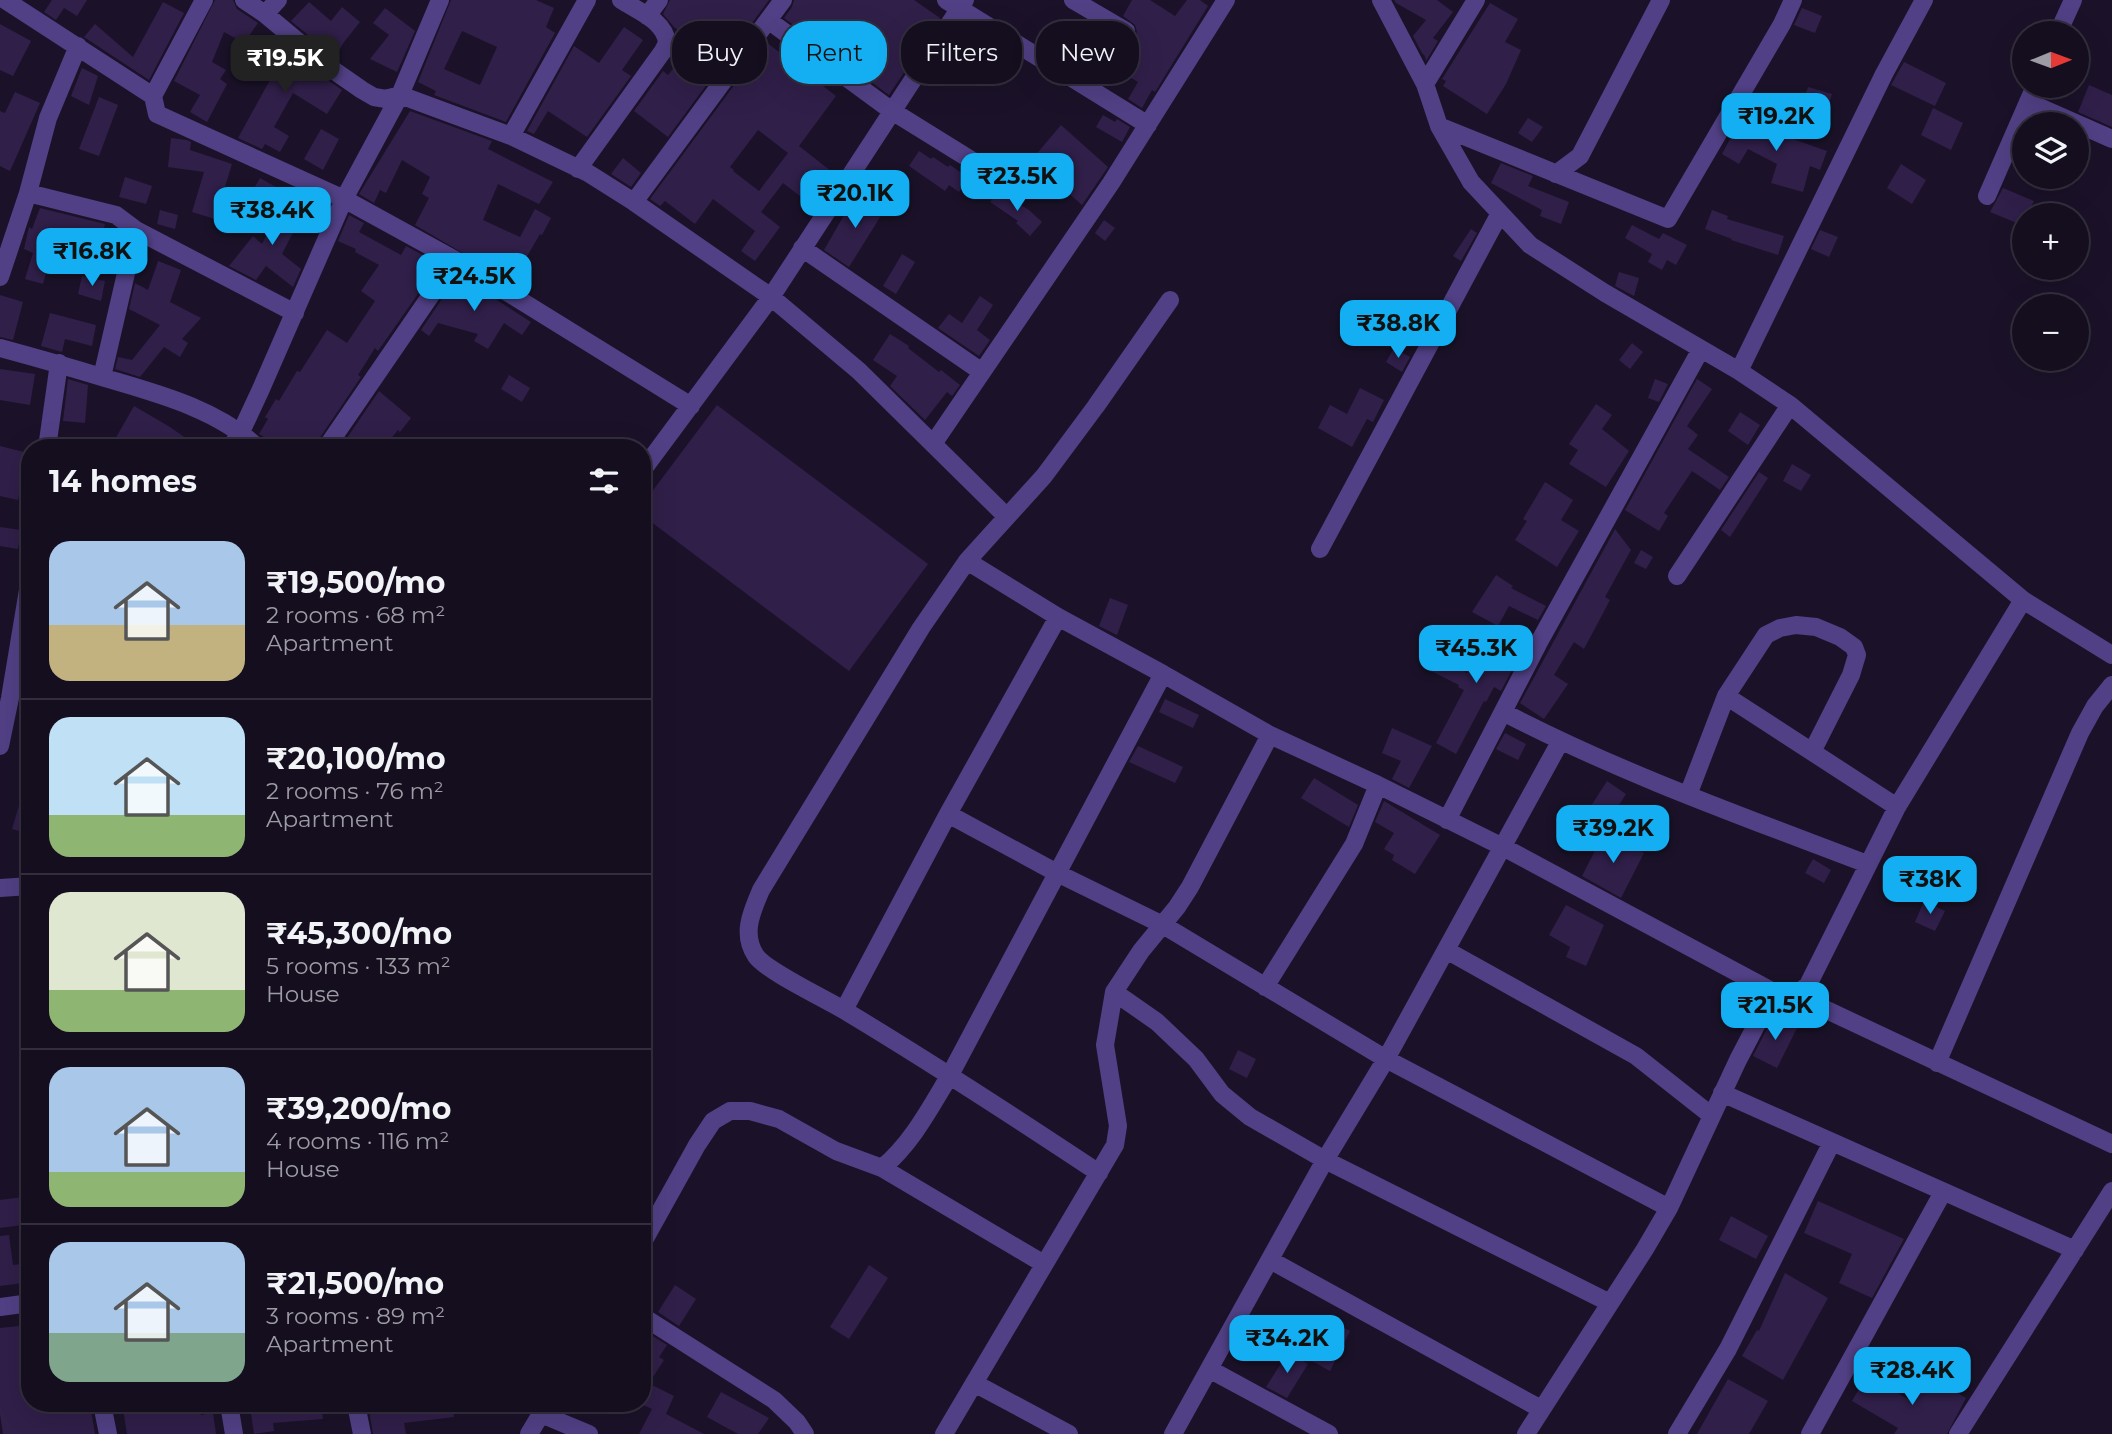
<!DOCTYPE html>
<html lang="en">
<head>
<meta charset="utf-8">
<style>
  :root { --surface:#140e1f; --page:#211c2c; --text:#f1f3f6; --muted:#9d9ca4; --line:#332e3d; --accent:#14aff2 }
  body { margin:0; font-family:Montserrat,sans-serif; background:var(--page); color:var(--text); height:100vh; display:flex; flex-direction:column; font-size:26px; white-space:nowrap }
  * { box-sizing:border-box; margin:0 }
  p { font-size:23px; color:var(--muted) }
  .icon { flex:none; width:38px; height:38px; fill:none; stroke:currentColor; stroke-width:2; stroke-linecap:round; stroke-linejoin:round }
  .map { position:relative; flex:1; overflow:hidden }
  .drawer { position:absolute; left:21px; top:439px; width:630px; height:973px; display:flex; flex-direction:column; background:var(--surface); border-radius:28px; box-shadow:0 7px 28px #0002,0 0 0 2px var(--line) }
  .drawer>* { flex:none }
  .hud { position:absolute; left:672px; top:21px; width:665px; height:63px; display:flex; gap:14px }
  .needle { width:46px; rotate:89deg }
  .fabs { position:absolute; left:2012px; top:21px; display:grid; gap:14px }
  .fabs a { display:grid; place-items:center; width:77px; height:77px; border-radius:50%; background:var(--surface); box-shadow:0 7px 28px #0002,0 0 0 2px var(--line); font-size:35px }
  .price { position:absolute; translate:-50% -60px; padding:0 16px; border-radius:14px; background:var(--accent); color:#111; font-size:23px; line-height:46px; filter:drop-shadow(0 2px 4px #0008) }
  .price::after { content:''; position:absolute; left:50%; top:42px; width:21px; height:16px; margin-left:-10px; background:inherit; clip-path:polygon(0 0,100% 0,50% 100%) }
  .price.active { background:#222; color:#fff }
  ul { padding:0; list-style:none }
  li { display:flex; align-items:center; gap:21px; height:175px; padding:0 28px }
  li+li { border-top:2px solid var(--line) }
  li span { display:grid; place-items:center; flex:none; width:196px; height:140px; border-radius:21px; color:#555 }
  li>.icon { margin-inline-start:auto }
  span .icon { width:84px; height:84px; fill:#fffc; stroke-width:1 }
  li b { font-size:30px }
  h2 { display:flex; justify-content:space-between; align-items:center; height:84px; padding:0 28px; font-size:30px }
  .tag { padding:0 24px; border-radius:28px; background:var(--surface); box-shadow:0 7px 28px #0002,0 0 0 2px var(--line); font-size:24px; line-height:63px }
  .tag.active { background:var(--accent); color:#111 }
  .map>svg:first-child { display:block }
</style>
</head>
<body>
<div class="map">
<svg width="2112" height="1434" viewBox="0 0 2112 1434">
  <rect width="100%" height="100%" fill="#1b1229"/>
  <!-- building -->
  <path fill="#301f49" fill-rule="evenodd" d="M 52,0 L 87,0 L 77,16 L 64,8 L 56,20 L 44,12 Z
    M 215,0 L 233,0 L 237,9 L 258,23 L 244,43 L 224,32 L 212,62 L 226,70 L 220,79 L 227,84 L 207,122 L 190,112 L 200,95 L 174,81 Z
    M 451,0 L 536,0 L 554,8 L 546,27 L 555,33 L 506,122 L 434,95 L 436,91 L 418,82 ZM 462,31 L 497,47 L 480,85 L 444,69 Z
    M 670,0 L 769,0 L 668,137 L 634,111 L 663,71 L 668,75 L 694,42 L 674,27 L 663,14 Z
    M 794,0 L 914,0 L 940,18 L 889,95 L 784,18 L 792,7 Z
    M 1132,0 L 1150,0 L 1175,16 L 1187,0 L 1200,0 L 1208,6 L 1155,92 L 1152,90 L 1142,108 L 1128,99 L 1138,82 L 1098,58 L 1089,75 L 1071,64 L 1079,47 L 1083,49 L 1094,30 L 1110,39 L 1112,36 L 1125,42 L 1131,41 L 1135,37 L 1137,32 L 1135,25 L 1123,16 Z
    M 1394,0 L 1437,0 L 1453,12 L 1433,38 L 1438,41 L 1426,61 L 1425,56 L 1422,53 L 1413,36 L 1426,20 L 1396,3 Z
    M 163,2 L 184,13 L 149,80 L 84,37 L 95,24 L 133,57 Z
    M 309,2 L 331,21 L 342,7 L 360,22 L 344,42 L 335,57 L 291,21 Z
    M 1490,3 L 1518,19 L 1505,42 L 1521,50 L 1506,84 L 1487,114 L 1443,86 L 1446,81 L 1442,79 Z
    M 385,8 L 415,31 L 397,72 L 370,59 L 389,35 L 373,23 Z
    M 1802,8 L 1822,16 L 1815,33 L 1794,25 Z
    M 0,24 L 31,41 L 13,76 L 0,70 Z
    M 624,27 L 643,40 L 622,70 L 631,76 L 587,137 L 548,111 L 534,134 L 527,131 L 574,46 L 599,63 Z
    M 962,28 L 991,46 L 981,63 L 986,66 L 974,85 L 937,64 Z
    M 276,38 L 319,74 L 342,90 L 327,114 L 293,93 L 274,127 L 289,136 L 280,152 L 265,144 L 262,149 L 238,138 L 276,69 L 257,59 Z
    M 766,42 L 836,96 L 799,146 L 836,175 L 813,206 L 783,183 L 761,212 L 780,227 L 755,261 L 741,251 L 755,231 L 713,199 L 695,224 L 665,201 L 660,206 L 650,199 ZM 758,130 L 788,153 L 759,191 L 733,171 L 734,170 L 730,167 Z
    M 1904,62 L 1946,83 L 1935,106 L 1891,85 Z
    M 82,68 L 98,76 L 89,105 L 71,96 Z
    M 2089,85 L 2112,95 L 2112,127 L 2078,112 Z
    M 1808,87 L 1832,94 L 1827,111 L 1803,103 Z
    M 15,92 L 40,103 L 10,171 L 0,166 L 0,111 L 5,113 Z
    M 99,97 L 118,105 L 99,156 L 79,149 Z
    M 1933,108 L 1963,123 L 1951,150 L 1921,135 Z
    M 410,111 L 492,141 L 488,149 L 553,182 L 539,204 L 498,184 L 483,220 L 520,237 L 535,209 L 551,218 L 542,235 L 540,234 L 512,282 L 415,225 L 429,198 L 422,194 L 430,177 L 402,160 L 386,193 L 380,190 L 374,203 L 359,194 Z
    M 1103,115 L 1115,122 L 1117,119 L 1130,127 L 1122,142 L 1096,127 Z
    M 1743,115 L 1768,128 L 1767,130 L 1827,151 L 1820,170 L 1810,166 L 1803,192 L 1771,183 L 1777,164 L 1748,149 L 1739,164 L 1722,154 Z
    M 1528,118 L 1543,127 L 1532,142 L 1518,133 Z
    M 1061,125 L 1108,167 L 1082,205 L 1047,174 L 1044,179 L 1023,170 L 1030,155 L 1034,157 Z
    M 321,129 L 339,139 L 323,170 L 304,159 Z
    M 171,138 L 187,140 L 191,142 L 190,150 L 232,164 L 215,219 L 192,212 L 204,172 L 168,167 Z
    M 919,151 L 931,159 L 933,157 L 948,167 L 950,165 L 969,178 L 959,192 L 949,185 L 945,191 L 909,166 Z
    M 623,158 L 641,173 L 631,187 L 611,174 Z
    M 1501,163 L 1533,176 L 1528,186 L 1569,202 L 1561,224 L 1540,216 L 1542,210 L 1491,183 Z
    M 1901,164 L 1926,180 L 1912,204 L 1887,188 Z
    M 125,177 L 152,186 L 146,204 L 119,197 Z
    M 260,178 L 283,191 L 275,205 L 252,192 Z
    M 2003,188 L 2034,201 L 2028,215 L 2025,215 L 2024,226 L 1990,212 Z
    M 998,191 L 1029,210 L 1042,222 L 1030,236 L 1016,223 L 1018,221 L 990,202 Z
    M 865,193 L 887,206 L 849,267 L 824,250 L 847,210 L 853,214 Z
    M 285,198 L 305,209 L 282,254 L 301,269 L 293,287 L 266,266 L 256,280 L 229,266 L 253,236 L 262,244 Z
    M 40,208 L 105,224 L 100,244 L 69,236 L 61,263 L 50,259 L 43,284 L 25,279 L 33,253 L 24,249 L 29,227 L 32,229 Z
    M 160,210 L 178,215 L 175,229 L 157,224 Z
    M 1712,210 L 1728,216 L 1727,219 L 1784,236 L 1778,255 L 1731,240 L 1732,239 L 1705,229 Z
    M 349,215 L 364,223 L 359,232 L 401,255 L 406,246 L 439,264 L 378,351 L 375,348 L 358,375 L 361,377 L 317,442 L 315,448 L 282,448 L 259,434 L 268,419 L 265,417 L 276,399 L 279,401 L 297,371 L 300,372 L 327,330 L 347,343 L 375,301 L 361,291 L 379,265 L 355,252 L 356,249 L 338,241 Z
    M 1104,220 L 1115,228 L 1105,241 L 1095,233 Z
    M 1632,225 L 1659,239 L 1663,233 L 1687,245 L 1676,265 L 1667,260 L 1662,270 L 1648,262 L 1652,254 L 1625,238 Z
    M 1471,229 L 1477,233 L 1461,261 L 1453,256 Z
    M 1820,230 L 1838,237 L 1829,257 L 1811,249 Z
    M 902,254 L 915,262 L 896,294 L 883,286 Z
    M 158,261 L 181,270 L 170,302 L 201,318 L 182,339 L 188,343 L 180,357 L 164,347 L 140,377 L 115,369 L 118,357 L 132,360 L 160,325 L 129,309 L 135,283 L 148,290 Z
    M 1619,272 L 1639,278 L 1634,296 L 1615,286 Z
    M 458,275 L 531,322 L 522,335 L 504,323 L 488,349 L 474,341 L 478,334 L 438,323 L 429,336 L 421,330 Z
    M 82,276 L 105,281 L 101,301 L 78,294 Z
    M 0,295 L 23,302 L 13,340 L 0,337 Z
    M 980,296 L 993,305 L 977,330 L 990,340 L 979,356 L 938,328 L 949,314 L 962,323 Z
    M 1368,307 L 1386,317 L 1373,339 L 1356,329 Z
    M 50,313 L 96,325 L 92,346 L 65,339 L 62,352 L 41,346 Z
    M 890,334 L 909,346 L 908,348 L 939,372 L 941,370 L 960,385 L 952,396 L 947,392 L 925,420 L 890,386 L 897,376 L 873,360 Z
    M 1632,343 L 1643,352 L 1630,369 L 1619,360 Z
    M 1394,348 L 1410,357 L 1402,372 L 1386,362 Z
    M 0,369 L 35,374 L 30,405 L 0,400 Z
    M 509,375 L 530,388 L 522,402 L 501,389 Z
    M 68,379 L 88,385 L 85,423 L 63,421 Z
    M 1655,379 L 1668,384 L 1659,402 L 1648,398 Z
    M 1697,379 L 1712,389 L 1687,426 L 1698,435 L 1688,449 L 1729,477 L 1720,490 L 1692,471 L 1664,513 L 1668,516 L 1659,531 L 1625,510 Z
    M 1360,388 L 1384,400 L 1373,422 L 1367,419 L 1352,447 L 1318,428 L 1330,405 L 1347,414 Z
    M 379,391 L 411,418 L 400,432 L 398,430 L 383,448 L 340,448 Z
    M 1596,404 L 1612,415 L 1602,429 L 1629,451 L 1606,487 L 1569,464 L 1578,450 L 1569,444 Z
    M 717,405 L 928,564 L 849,671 L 642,515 L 642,505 Z
    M 134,406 L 170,427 L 200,448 L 110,448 Z
    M 1740,412 L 1760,425 L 1748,445 L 1728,431 Z
    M 0,446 L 28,453 L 18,500 L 0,496 Z
    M 1792,464 L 1811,475 L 1801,491 L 1783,481 Z
    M 1759,472 L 1768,478 L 1730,537 L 1721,530 Z
    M 1545,482 L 1573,500 L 1561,520 L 1579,531 L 1557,567 L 1515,540 L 1527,521 L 1523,519 Z
    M 0,527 L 21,530 L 18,549 L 0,546 Z
    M 1615,529 L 1631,550 L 1605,597 L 1610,600 L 1584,649 L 1574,642 L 1554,675 L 1568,684 L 1544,719 L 1520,703 Z
    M 1641,550 L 1653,557 L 1646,569 L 1634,563 Z
    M 1496,575 L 1513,586 L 1511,588 L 1546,606 L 1538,620 L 1509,606 L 1498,626 L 1472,612 Z
    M 1110,598 L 1128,605 L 1117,635 L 1099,626 Z
    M 1498,630 L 1525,645 L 1501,691 L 1494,687 L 1486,702 L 1484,701 L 1456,754 L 1436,743 L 1464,690 L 1458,687 L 1459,685 L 1425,668 L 1430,656 L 1467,673 L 1476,657 L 1480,660 Z
    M 1165,699 L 1199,715 L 1193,728 L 1159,712 Z
    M 1392,728 L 1432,746 L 1409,788 L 1392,779 L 1401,761 L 1382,753 Z
    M 1505,733 L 1526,744 L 1518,760 L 1496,749 Z
    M 1138,746 L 1183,767 L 1175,783 L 1129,762 Z
    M 1314,778 L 1358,805 L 1349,827 L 1301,798 Z
    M 1607,781 L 1626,794 L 1602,832 L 1582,820 Z
    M 26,782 L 30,783 L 30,822 L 27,833 L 12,829 Z
    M 1384,801 L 1440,835 L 1415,874 L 1392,860 L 1394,855 L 1384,849 L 1394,833 L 1375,822 Z
    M 1604,833 L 1644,853 L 1621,898 L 1582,876 Z
    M 1813,859 L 1831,870 L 1824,883 L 1805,873 Z
    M 1924,901 L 1945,911 L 1935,931 L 1915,922 Z
    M 1566,905 L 1604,925 L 1586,966 L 1566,957 L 1570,947 L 1549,935 Z
    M 1775,1017 L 1797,1028 L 1777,1068 L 1753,1056 L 1771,1021 Z
    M 1238,1050 L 1256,1059 L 1247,1078 L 1229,1069 Z
    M 30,1196 L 30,1224 L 0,1228 L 0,1200 Z
    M 1818,1201 L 1904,1239 L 1872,1298 L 1839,1283 L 1852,1254 L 1804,1233 Z
    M 1731,1216 L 1768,1236 L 1756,1259 L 1719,1240 Z
    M 9,1235 L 13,1265 L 30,1263 L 30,1282 L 0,1286 L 0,1236 Z
    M 869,1265 L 888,1278 L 849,1339 L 830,1327 Z
    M 1785,1273 L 1828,1298 L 1783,1380 L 1742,1356 L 1757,1330 L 1759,1331 Z
    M 675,1285 L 696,1299 L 679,1326 L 658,1312 Z
    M 1330,1321 L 1350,1331 L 1330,1371 L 1310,1360 Z
    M 29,1325 L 30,1404 L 90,1404 L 95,1434 L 3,1434 L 0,1414 L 0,1328 Z
    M 651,1335 L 667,1345 L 659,1357 L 664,1360 L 642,1394 L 642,1350 Z
    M 1288,1352 L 1308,1364 L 1287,1398 L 1266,1387 Z
    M 1867,1375 L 1913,1402 L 1928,1376 L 1966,1398 L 1947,1434 L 1894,1434 L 1898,1428 L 1852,1401 Z
    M 1728,1379 L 1768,1401 L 1749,1434 L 1697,1434 Z
    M 650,1384 L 674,1396 L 666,1414 L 704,1434 L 639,1434 L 652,1409 L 641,1404 Z
    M 721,1392 L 769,1418 L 758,1434 L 738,1434 L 707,1417 Z
    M 159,1404 L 200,1404 L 201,1415 L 213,1413 L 216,1434 L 127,1434 L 123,1409 Z
    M 272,1404 L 321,1404 L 323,1419 L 273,1423 L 274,1431 L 254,1434 L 250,1407 Z
    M 368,1404 L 452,1404 L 454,1417 L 404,1423 L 406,1434 L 373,1434 Z"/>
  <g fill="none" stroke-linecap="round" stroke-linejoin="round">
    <!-- minor -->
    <path stroke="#514085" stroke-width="18" d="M 5,0 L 153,96 L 157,114 L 344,199 L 455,260 L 691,406
      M 244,0 L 265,14 L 326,65 L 362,90 L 374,97 L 386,99 L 400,95 L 511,136 L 588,173 L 634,202 L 771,297 L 859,371 L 1007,517
      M 946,0 L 1148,125
      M 1073,0 L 1126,31
      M 1381,0 L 1425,84 L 1439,126 L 1471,182 L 1530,245 L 1605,293 L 1739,371 L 1790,405 L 2023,600 L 2112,655
      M 265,14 L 278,0
      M 647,16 L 659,0
      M 768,20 L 892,111 L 1018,189
      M 2058,33 L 2073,0
      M 1425,84 L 1476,0
      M 153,96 L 204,0
      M 2028,102 L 2112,139
      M 1439,126 L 1668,219 L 1782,24 L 1793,0
      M 511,136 L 587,0
      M 578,169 L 663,51 L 667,43 C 665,21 638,11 621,0
      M 1556,174 L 1580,156 L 1661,0
      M 28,193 L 48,118 L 78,46
      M 1987,196 L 2035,86
      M 634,202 L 783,0
      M 136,230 L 295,313
      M 802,248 L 982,372
      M 0,277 L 28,193 L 116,215 L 136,230 L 102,377
      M 0,348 C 37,358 72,368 108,379 C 159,394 219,410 258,448
      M 1739,371 L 1884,74 L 1924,0
      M 933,444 L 1111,183 L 1226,0
      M 47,448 L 59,363
      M 230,448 L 241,432 L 261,389 L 344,199 L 400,95 L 440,0
      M 326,448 L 455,260
      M 642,471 L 771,297 L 965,0
      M 1320,549 L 1500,213
      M 967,561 L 1058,617 L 1163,674
      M 1677,576 L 1790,405
      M 1726,696 L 1897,807
      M 1503,712 C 1620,773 1744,817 1867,864
      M 0,746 L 10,698 L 30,578
      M 1688,795 L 1726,696 L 1766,635 L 1780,628 L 1796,625 L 1816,627 L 1840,637 L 1854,647 L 1857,655 L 1851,675 L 1812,752
      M 948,814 L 1057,873 L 1163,925 L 1386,1059 L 1669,1208 L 1738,1060 L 1762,1014 L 1781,996 L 1798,993 L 1808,985 L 1897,807 L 2023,600
      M 1447,820 L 1538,644 L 1701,349
      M 0,888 L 30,886
      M 1446,950 L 1636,1056 L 1712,1116
      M 1265,987 L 1354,844 L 1378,785
      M 1114,992 L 1157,1022 L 1196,1059 L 1222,1094 L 1250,1117 L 1325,1160 L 1610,1303
      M 1798,993 L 1816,1005 L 2112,1144
      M 844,1010 L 948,814 L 1058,617
      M 1937,1063 L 2080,733 L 2095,706 L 2112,685
      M 1722,1093 L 2075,1250
      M 882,1168 L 1044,1264
      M 1099,1173 C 1016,1118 932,1063 847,1012 C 828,1000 766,971 756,956 C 741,934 752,911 761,890 L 921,628 L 967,561 L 1044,476 L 1096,406 L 1170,300
      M 642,1244 L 697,1145 L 713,1121 L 730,1111 L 750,1111 L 779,1119 L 836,1151 L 882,1168 C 912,1143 930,1108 950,1075 L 1163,674 L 1270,735 L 1378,785 L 1503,847 L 1781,996
      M 1270,1260 L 1541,1409
      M 0,1307 L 30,1303
      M 642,1316 L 774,1400 L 797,1422 L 805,1434
      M 1209,1369 L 1329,1434
      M 974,1383 L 1069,1434
      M 102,1404 L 108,1434
      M 229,1404 L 234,1434
      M 356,1404 L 362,1434
      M 541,1414 L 589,1434
      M 529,1434 L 547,1404
      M 944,1434 L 1115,1145 L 1118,1126 L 1105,1045 L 1114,992 L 1141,951 L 1177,907 L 1190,887 L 1270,735
      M 1173,1434 L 1325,1160 L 1386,1059 L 1560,742
      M 1526,1434 L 1645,1249 L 1669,1208
      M 1677,1434 L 1728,1349 L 1832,1142
      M 1810,1434 L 1943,1192
      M 1958,1434 L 2112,1191"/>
  </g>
</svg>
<div class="fabs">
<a><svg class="needle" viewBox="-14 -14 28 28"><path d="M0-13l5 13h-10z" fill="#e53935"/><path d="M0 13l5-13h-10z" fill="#9d9ca4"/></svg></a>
<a><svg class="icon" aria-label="layers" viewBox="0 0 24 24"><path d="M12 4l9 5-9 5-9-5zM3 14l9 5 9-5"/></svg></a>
<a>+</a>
<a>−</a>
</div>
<b class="price active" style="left:285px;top:95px">₹19.5K</b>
<b class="price" style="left:1776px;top:153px">₹19.2K</b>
<b class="price" style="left:1017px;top:213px">₹23.5K</b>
<b class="price" style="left:855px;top:230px">₹20.1K</b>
<b class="price" style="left:272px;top:247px">₹38.4K</b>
<b class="price" style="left:92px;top:288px">₹16.8K</b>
<b class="price" style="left:474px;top:313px">₹24.5K</b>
<b class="price" style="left:1398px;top:360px">₹38.8K</b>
<b class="price" style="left:1476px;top:685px">₹45.3K</b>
<b class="price" style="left:1613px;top:865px">₹39.2K</b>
<b class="price" style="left:1930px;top:916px">₹38K</b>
<b class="price" style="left:1775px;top:1042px">₹21.5K</b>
<b class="price" style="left:1287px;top:1375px">₹34.2K</b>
<b class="price" style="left:1912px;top:1407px">₹28.4K</b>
<div class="hud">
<a class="tag">Buy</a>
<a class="tag active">Rent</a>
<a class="tag">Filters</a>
<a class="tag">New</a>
</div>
<section class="drawer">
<h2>14 homes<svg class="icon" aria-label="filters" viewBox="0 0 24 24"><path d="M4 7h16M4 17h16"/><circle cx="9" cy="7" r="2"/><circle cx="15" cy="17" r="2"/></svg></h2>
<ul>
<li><span style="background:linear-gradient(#a9c7e8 60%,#c2b280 0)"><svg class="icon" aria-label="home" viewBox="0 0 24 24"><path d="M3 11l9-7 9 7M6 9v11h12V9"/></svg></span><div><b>₹19,500/mo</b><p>2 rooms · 68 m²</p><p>Apartment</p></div></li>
<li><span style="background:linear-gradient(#bfe0f5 70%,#8fb573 0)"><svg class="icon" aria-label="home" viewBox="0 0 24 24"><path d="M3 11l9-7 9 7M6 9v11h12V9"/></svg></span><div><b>₹20,100/mo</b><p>2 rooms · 76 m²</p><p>Apartment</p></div></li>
<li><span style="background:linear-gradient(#dfe7d0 70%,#8fb573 0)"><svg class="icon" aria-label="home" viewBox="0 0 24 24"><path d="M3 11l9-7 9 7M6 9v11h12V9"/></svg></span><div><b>₹45,300/mo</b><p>5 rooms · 133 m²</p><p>House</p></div></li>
<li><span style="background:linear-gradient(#a9c7e8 75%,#8fb573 0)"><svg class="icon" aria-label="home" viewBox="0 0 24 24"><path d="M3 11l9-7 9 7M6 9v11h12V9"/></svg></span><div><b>₹39,200/mo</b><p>4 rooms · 116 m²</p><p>House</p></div></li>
<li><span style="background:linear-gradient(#a9c7e8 65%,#7fa58c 0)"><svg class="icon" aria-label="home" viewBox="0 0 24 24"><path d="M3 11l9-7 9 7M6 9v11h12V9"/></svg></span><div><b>₹21,500/mo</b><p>3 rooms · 89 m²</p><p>Apartment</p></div></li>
</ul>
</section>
</div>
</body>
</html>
